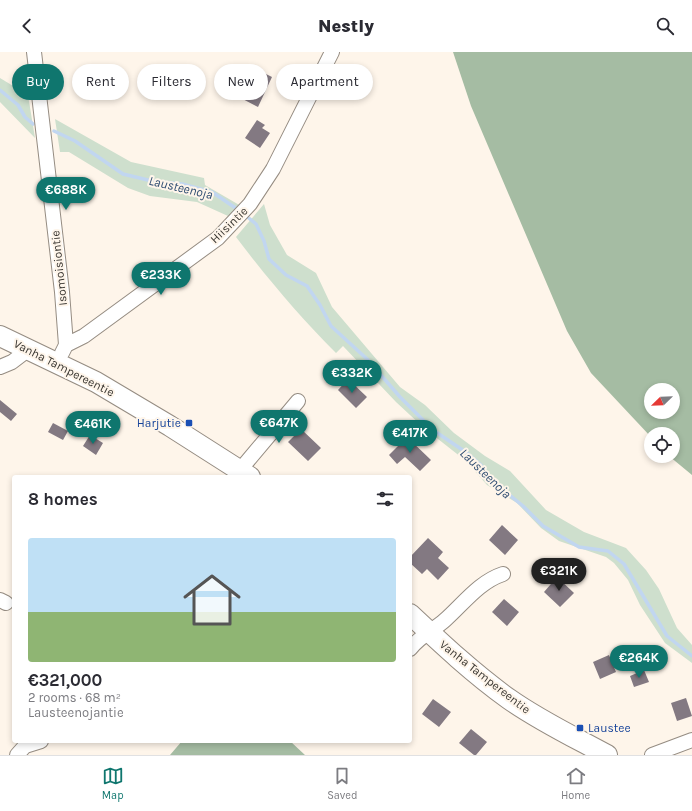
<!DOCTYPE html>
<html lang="en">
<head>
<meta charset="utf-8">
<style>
  :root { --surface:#fff; --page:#f2f2f3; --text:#2b2b33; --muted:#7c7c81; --line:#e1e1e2; --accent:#0f766e }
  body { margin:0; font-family:Karla,sans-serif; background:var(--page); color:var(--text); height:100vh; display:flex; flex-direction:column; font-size:15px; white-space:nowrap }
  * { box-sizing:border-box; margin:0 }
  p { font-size:13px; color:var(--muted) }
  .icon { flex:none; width:22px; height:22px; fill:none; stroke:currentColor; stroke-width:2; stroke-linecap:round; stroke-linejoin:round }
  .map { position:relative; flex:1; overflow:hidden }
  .side { position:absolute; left:12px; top:423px; width:400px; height:268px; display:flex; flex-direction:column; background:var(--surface); border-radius:4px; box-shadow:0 2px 6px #0003 }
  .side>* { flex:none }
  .hud { position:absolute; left:12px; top:12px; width:400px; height:36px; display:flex; gap:8px }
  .needle { width:26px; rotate:247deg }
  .tools { position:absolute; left:644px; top:331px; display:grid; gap:8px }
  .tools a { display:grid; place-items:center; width:36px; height:36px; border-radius:50%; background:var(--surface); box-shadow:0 2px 6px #0003; font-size:20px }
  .price { position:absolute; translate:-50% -34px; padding:0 9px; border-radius:14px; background:var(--accent); color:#fff; font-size:13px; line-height:26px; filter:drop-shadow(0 1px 2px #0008) }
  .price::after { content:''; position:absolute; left:50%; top:24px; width:12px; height:9px; margin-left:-6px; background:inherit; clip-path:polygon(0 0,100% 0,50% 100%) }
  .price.current { background:#222; color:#fff }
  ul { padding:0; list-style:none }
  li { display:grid; align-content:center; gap:8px; height:212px; padding:0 16px }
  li+li { border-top:1px solid var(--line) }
  li span { display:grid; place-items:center; height:124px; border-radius:4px; color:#555 }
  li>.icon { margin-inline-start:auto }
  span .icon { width:72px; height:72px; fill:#fffc; stroke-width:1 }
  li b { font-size:17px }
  h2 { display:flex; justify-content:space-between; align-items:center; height:48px; padding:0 16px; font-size:17px }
  .pill { padding:0 14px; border-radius:18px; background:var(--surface); box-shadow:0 2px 6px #0003; font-size:14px; line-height:36px }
  .pill.current { background:var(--accent); color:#fff }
  header { display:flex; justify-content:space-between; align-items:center; height:52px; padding:0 16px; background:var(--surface); font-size:18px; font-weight:800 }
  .dock { display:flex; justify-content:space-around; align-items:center; height:56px; border-top:1px solid var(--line); background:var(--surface); font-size:11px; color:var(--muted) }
  .dock a { display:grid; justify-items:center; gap:2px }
  .dock .current { color:var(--accent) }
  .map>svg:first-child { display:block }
</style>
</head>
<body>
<header><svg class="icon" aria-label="back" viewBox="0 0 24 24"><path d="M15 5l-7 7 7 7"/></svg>Nestly<svg class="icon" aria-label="search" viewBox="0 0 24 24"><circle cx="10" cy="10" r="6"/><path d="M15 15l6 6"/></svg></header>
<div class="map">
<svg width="692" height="703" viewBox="0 0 692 703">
  <rect width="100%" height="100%" fill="#fef5ea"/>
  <!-- green -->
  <path fill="#cedfcd" d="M 0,26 L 28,43 L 35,86 L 0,50 Z
    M 55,67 L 131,110 L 204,126 L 205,133 L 241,154 L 228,164 L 197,150 L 150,144 L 128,136 L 69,100 L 60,100 Z
    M 264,152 L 270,173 L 287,203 L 316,221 L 332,255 L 400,335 L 425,353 L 454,381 L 485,404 L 510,419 L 546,458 L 584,480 L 626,496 L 646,518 L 659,537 L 677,576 L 692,593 L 692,611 L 665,591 L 640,553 L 628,528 L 614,511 L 606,505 L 559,489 L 541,476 L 517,451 L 487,433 L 466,409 L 424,376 L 396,350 L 343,294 L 336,301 C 300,265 267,226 236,185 Z"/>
  <!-- forest -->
  <path fill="#a5bca3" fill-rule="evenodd" d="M 453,0 L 692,0 L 692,423 L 669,404 L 673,404 L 673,382 L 651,382 L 651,385 L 591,321 L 567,279 L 471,54 ZM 651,338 L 673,338 L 673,360 L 651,360 Z
    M 182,689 L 290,689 L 305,703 L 170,703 Z"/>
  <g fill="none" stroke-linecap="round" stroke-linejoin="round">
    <!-- stream -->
    <path stroke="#c1d6f0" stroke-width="3.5" d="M 0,38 L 18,53 L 25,65 L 33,72
      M 54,79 L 75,89 L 123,122 L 152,129 L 182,132 L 212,140 L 240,159
      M 245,163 L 256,172 L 264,189 L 269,207 L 286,223 L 307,234 L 320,253 L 331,274 L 367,307 L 400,345 L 433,378 L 467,401 L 481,413 L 490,427 L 523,454 L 543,474 L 579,495 L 608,499 L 624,512 L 667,584 L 692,604"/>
  </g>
  <!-- building -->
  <path fill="#837982" d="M 254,16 L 272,25 L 258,55 L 235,43 L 245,21 L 251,24 Z
    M 257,68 L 265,73 L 262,76 L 270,81 L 260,96 L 245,86 Z
    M 348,327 L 367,345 L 356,356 L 338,338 Z
    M 0,348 L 17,362 L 11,369 L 0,360 Z
    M 53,371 L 68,379 L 63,388 L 48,380 Z
    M 301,377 L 321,396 L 308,409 L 288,390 Z
    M 90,383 L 103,391 L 96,403 L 83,394 Z
    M 407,385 L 431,408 L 420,419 L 405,405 L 397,412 L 389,403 Z
    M 502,473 L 518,488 L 505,503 L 489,488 Z
    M 428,486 L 443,500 L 438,506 L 449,516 L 438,528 L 427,517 L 422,522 L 410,511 L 410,505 Z
    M 557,525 L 574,541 L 560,555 L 544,540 Z
    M 504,547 L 519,560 L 507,574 L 492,560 Z
    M 609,603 L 616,620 L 600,627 L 593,610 Z
    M 644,618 L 649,630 L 634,635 L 630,624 Z
    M 686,646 L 692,664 L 677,669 L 671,651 Z
    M 433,647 L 451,660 L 439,675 L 422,662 Z
    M 471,677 L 487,690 L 476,703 L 474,703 L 459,691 Z"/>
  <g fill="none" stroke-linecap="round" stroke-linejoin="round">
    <defs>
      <path id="street" d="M 34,0 L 62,240 L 66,293 L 62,301
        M 66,293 L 84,284 L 218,186 L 250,152 L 273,117 L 332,0
        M 0,315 L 12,310 L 29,297
        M 240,418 L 298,349
        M 0,548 L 6,551
        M 410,597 C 420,584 434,578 445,568 C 464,551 479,530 503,522
        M 17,703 L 25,694 L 41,689
        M 652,703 L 692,688"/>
      <path id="secondary" d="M 0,284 L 96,330 L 170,374 L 250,425
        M 410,562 C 442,592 474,622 509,647 C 540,669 574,685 607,703"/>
    </defs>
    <!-- street casing -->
    <use href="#street" stroke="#958c82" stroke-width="16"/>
    <!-- secondary casing -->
    <use href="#secondary" stroke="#958c82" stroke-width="22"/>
    <!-- street -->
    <use href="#street" stroke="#fff" stroke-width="14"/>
    <!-- secondary -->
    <use href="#secondary" stroke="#fff" stroke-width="20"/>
  </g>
  <!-- markers -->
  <g fill="#1a4fb4" stroke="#fef5ea" stroke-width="1.5">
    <rect x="185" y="367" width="8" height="8" rx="2"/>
    <rect x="576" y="672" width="8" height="8" rx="2"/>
  </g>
  <g text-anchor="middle" stroke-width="4" stroke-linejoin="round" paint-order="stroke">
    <!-- street labels -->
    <g font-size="12" fill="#393631" stroke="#fef5ea">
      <text transform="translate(229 173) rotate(-44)" y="4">Hiisintie</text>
      <text transform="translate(59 216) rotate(-96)" y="4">Isomoisiontie</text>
      <text transform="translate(64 316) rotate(27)" y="4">Vanha Tampereentie</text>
      <text transform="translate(485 625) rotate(38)" y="4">Vanha Tampereentie</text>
    </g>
    <!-- transit labels -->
    <g font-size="12" fill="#164399" stroke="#fef5ea" text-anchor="end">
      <text x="181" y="375">Harjutie</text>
      <text x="588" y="680" text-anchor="start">Laustee</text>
    </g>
    <!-- water labels -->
    <g font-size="13" font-style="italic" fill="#304e73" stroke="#fef5ea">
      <text transform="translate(181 135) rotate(13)" y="5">Lausteenoja</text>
      <text transform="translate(486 421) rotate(44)" y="5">Lausteenoja</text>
    </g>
  </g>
</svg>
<div class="tools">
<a><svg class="needle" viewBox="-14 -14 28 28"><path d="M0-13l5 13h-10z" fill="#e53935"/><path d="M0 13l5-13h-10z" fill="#7c7c81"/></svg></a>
<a><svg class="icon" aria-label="locate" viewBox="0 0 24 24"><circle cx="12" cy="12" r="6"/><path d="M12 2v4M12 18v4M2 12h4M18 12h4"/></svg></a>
</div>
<b class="price" style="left:66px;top:159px">€688K</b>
<b class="price" style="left:161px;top:244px">€233K</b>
<b class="price" style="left:352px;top:342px">€332K</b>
<b class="price" style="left:279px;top:392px">€647K</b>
<b class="price" style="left:93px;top:393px">€461K</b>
<b class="price" style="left:410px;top:402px">€417K</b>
<b class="price current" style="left:559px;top:540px">€321K</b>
<b class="price" style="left:639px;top:627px">€264K</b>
<div class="hud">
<a class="pill current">Buy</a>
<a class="pill">Rent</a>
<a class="pill">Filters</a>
<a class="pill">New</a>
<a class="pill">Apartment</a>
</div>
<section class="side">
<h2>8 homes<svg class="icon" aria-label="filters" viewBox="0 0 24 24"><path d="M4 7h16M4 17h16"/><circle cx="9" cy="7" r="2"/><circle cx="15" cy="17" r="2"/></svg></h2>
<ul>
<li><span style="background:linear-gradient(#bfe0f5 60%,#8fb573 0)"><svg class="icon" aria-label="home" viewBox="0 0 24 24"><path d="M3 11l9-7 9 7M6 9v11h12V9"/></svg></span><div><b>€321,000</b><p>2 rooms · 68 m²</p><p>Lausteenojantie</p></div></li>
</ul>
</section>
</div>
<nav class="dock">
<a class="current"><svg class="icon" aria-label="map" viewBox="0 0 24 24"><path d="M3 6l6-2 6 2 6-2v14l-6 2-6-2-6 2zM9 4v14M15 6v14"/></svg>Map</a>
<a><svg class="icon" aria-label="saved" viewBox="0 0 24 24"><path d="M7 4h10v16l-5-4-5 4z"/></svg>Saved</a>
<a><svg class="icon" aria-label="home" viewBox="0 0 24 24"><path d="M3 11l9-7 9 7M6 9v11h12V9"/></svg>Home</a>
</nav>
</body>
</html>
